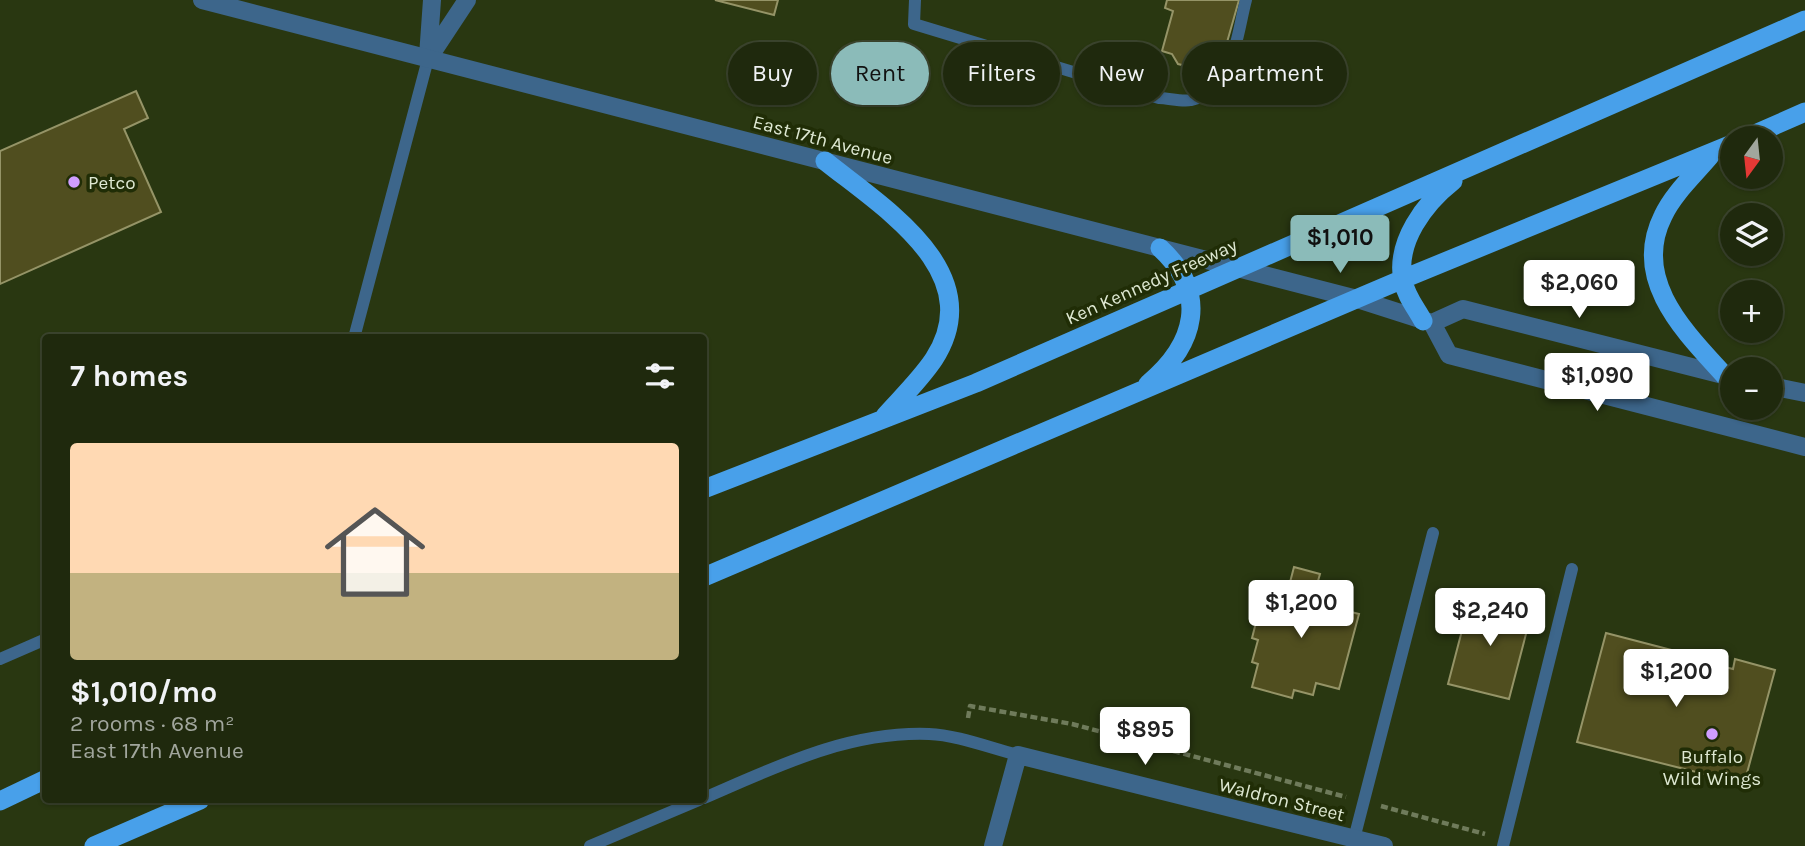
<!DOCTYPE html>
<html lang="en">
<head>
<meta charset="utf-8">
<style>
  :root { --surface:#1f290d; --page:#2c351b; --text:#f1f3f6; --muted:#a1a69d; --line:#3c452e; --accent:#8bbbb9 }
  body { margin:0; font-family:Karla,sans-serif; background:var(--page); color:var(--text); height:100vh; display:flex; flex-direction:column; font-size:26px; white-space:nowrap }
  * { box-sizing:border-box; margin:0 }
  p { font-size:23px; color:var(--muted) }
  .icon { flex:none; width:38px; height:38px; fill:none; stroke:currentColor; stroke-width:2; stroke-linecap:round; stroke-linejoin:round }
  .map { position:relative; flex:1; overflow:hidden }
  .side { position:absolute; left:42px; top:334px; width:665px; height:469px; display:flex; flex-direction:column; background:var(--surface); border-radius:7px; box-shadow:0 2px 5px #0004,0 0 0 2px var(--line) }
  .side>* { flex:none }
  .banner { position:absolute; left:728px; top:42px; width:665px; height:63px; display:flex; gap:14px }
  .needle { width:46px; rotate:195deg }
  .tools { position:absolute; left:1720px; top:126px; display:grid; gap:14px }
  .tools a { display:grid; place-items:center; width:63px; height:63px; border-radius:50%; background:var(--surface); box-shadow:0 2px 5px #0004,0 0 0 2px var(--line); font-size:35px }
  .price { position:absolute; translate:-50% -60px; padding:0 16px; border-radius:7px; background:#fff; color:#222; font-size:23px; line-height:46px; filter:drop-shadow(0 2px 4px #0008) }
  .price::after { content:''; position:absolute; left:50%; top:42px; width:21px; height:16px; margin-left:-10px; background:inherit; clip-path:polygon(0 0,100% 0,50% 100%) }
  .price.selected { background:var(--accent); color:#111 }
  ul { padding:0; list-style:none }
  li { display:grid; align-content:center; gap:14px; height:371px; padding:0 28px }
  li span { display:grid; place-items:center; height:217px; border-radius:7px; color:#555 }
  li>.icon { margin-inline-start:auto }
  span .icon { width:126px; height:126px; fill:#fffc; stroke-width:1 }
  li b { font-size:30px }
  h2 { display:flex; justify-content:space-between; align-items:center; height:84px; padding:0 28px; font-size:30px }
  .tag { padding:0 24px; border-radius:32px; background:var(--surface); box-shadow:0 2px 5px #0004,0 0 0 2px var(--line); font-size:24px; line-height:63px }
  .tag.selected { background:var(--accent); color:#111 }
  .map>svg:first-child { display:block }
</style>
</head>
<body>
<div class="map">
<svg width="1805" height="846" viewBox="0 0 1805 846">
  <rect width="100%" height="100%" fill="#293711"/>
  <!-- building -->
  <path fill="#504e1f" stroke="#959467" stroke-width="2" d="M 715,0 L 778,0 L 774,15 Z
    M 1167,0 L 1239,0 L 1220,67 L 1207,64 L 1199,69 L 1178,64 L 1172,54 L 1162,51 L 1173,11 L 1165,8 Z
    M 136,91 L 148,118 L 124,129 L 161,212 L 0,284 L 0,151 Z
    M 1294,567 L 1320,574 L 1312,602 L 1359,614 L 1339,689 L 1316,683 L 1313,695 L 1294,690 L 1292,698 L 1252,687 L 1258,664 L 1252,662 L 1258,640 L 1252,638 L 1261,603 L 1272,605 L 1277,587 L 1288,590 Z
    M 1471,596 L 1532,611 L 1509,699 L 1448,684 Z
    M 1606,633 L 1683,653 L 1682,657 L 1703,662 L 1733,669 L 1735,659 L 1775,670 L 1744,784 L 1577,742 Z"/>
  <g fill="none" stroke-linecap="round" stroke-linejoin="round">
    <!-- path -->
    <path stroke="#6f7b5b" stroke-width="4.5" stroke-dasharray="7 3.5" stroke-linecap="butt" d="M 968,718 L 970,706 L 1072,724 L 1346,797
      M 1381,806 L 1485,834"/>
    <!-- service -->
    <path stroke="#3d668b" stroke-width="12" d="M 915,0 L 914,24 L 1159,98 C 1168,98 1182,102 1191,100 C 1234,92 1237,33 1246,0
      M 354,338 L 428,59
      M 0,659 L 46,639
      M 704,798 C 776,767 848,731 929,734 C 957,735 990,748 1018,755
      M 1354,839 L 1433,533
      M 590,846 L 699,800
      M 1503,846 L 1572,569"/>
    <!-- minor -->
    <path stroke="#3d668b" stroke-width="18" d="M 428,56 L 432,0
      M 428,59 L 467,0
      M 993,846 L 1018,755 L 1384,846"/>
    <!-- tertiary -->
    <path stroke="#3d668b" stroke-width="18" d="M 202,0 L 1357,299 L 1432,323 L 1463,309 L 1731,377
      M 1432,323 L 1449,355 L 1805,447
      M 1771,386 L 1805,393"/>
    <!-- trunk -->
    <path stroke="#48a0ea" stroke-width="19" d="M 1746,138 L 1805,112
      M 1710,156 C 1695,174 1673,194 1663,216 C 1631,280 1685,332 1725,376
      M 825,161 C 882,207 990,272 934,359 C 920,380 901,398 885,416
      M 1423,321 C 1416,308 1406,296 1403,281 C 1395,242 1425,203 1453,181
      M 1148,384 C 1196,344 1209,293 1160,248
      M 704,489 L 976,383 L 1805,20
      M 704,577 L 1403,279 L 1732,144
      M 0,801 L 46,779
      M 94,846 L 200,800"/>
  </g>
  <!-- markers -->
  <g fill="#cf9dff" stroke="#202d06" stroke-width="2.5">
    <circle cx="74" cy="182" r="7"/>
    <circle cx="1712" cy="734" r="7"/>
  </g>
  <g text-anchor="middle" stroke-width="7" stroke-linejoin="round" paint-order="stroke">
    <!-- street labels -->
    <g font-size="19" fill="#dee8d2" stroke="#202d06">
      <text transform="translate(823 139) rotate(15)" y="7">East 17th Avenue</text>
      <text transform="translate(1151 281) rotate(-24)" y="7">Ken Kennedy Freeway</text>
      <text transform="translate(1282 799) rotate(14)" y="7">Waldron Street</text>
    </g>
    <!-- poi labels -->
    <g font-size="19" fill="#dee8d2" stroke="#202d06" text-anchor="start">
      <text x="88" y="189">Petco</text>
      <text x="1712" y="763" text-anchor="middle">Buffalo<tspan x="1712" dy="22">Wild Wings</tspan></text>
    </g>
  </g>
</svg>
<div class="tools">
<a><svg class="needle" viewBox="-14 -14 28 28"><path d="M0-13l5 13h-10z" fill="#e53935"/><path d="M0 13l5-13h-10z" fill="#a1a69d"/></svg></a>
<a><svg class="icon" aria-label="layers" viewBox="0 0 24 24"><path d="M12 4l9 5-9 5-9-5zM3 14l9 5 9-5"/></svg></a>
<a>+</a>
<a>−</a>
</div>
<b class="price selected" style="left:1340px;top:275px">$1,010</b>
<b class="price" style="left:1579px;top:320px">$2,060</b>
<b class="price" style="left:1597px;top:413px">$1,090</b>
<b class="price" style="left:1301px;top:640px">$1,200</b>
<b class="price" style="left:1490px;top:648px">$2,240</b>
<b class="price" style="left:1676px;top:709px">$1,200</b>
<b class="price" style="left:1145px;top:767px">$895</b>
<div class="banner">
<a class="tag">Buy</a>
<a class="tag selected">Rent</a>
<a class="tag">Filters</a>
<a class="tag">New</a>
<a class="tag">Apartment</a>
</div>
<section class="side">
<h2>7 homes<svg class="icon" aria-label="filters" viewBox="0 0 24 24"><path d="M4 7h16M4 17h16"/><circle cx="9" cy="7" r="2"/><circle cx="15" cy="17" r="2"/></svg></h2>
<ul>
<li><span style="background:linear-gradient(#ffd9b3 60%,#c2b280 0)"><svg class="icon" aria-label="home" viewBox="0 0 24 24"><path d="M3 11l9-7 9 7M6 9v11h12V9"/></svg></span><div><b>$1,010/mo</b><p>2 rooms · 68 m²</p><p>East 17th Avenue</p></div></li>
</ul>
</section>
</div>
</body>
</html>
